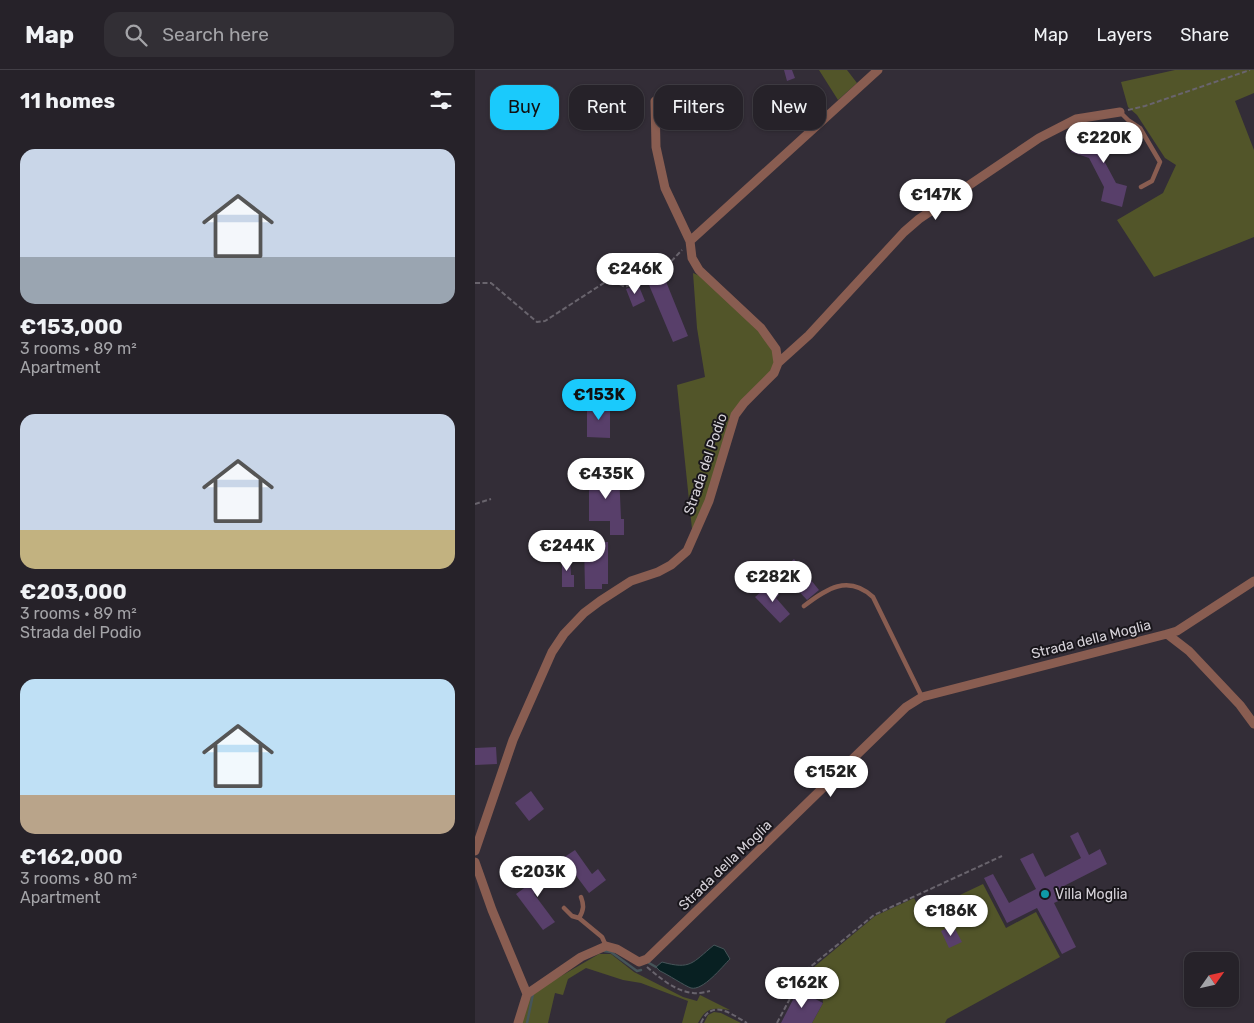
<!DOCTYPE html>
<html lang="en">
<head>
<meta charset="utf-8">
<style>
  :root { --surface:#262229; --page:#322f35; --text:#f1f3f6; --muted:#a4a4a8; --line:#423f46; --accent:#1acafc }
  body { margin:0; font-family:Rubik,sans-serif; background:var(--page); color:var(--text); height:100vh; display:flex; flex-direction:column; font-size:19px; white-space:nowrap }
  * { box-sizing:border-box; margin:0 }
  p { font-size:16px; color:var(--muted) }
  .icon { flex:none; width:28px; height:28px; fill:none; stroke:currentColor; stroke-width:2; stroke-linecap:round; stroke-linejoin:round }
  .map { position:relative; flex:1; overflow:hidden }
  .side { display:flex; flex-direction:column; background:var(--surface); width:475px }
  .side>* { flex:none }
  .top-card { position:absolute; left:15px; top:15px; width:475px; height:45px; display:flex; gap:10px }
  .needle { width:32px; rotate:56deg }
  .tools { position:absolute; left:709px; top:882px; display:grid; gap:10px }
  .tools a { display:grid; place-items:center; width:55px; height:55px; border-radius:10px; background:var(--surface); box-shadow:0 1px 4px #0004,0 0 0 1px var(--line); font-size:25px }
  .price { position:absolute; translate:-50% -42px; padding:0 11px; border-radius:18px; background:#fff; color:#222; font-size:16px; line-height:32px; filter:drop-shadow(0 1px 2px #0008) }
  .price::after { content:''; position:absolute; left:50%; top:30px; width:15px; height:11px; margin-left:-8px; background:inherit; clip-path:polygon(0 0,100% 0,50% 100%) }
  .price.current { background:var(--accent); color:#111 }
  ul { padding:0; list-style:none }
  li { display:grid; align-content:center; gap:10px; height:265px; padding:0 20px }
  li span { display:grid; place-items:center; height:155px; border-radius:15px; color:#555 }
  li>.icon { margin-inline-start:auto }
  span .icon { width:90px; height:90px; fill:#fffc; stroke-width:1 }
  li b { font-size:21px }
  h2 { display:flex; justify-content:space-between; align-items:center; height:60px; padding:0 20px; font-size:21px }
  .tag { padding:0 18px; border-radius:15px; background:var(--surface); box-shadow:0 1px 4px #0004,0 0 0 1px var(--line); font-size:18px; line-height:45px }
  .tag.current { background:var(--accent); color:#111 }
  header { display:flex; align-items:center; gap:30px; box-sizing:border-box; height:70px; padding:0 25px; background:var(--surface); border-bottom:1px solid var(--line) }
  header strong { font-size:24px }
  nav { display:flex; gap:28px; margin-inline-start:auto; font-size:18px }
  .search { width:350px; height:45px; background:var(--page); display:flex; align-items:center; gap:12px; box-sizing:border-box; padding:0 18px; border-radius:15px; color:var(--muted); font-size:19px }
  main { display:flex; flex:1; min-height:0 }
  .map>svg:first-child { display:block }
</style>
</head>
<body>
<header>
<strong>Map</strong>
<div class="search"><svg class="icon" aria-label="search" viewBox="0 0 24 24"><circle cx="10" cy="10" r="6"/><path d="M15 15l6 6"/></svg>Search here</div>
<nav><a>Map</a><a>Layers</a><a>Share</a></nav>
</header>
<main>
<section class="side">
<h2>11 homes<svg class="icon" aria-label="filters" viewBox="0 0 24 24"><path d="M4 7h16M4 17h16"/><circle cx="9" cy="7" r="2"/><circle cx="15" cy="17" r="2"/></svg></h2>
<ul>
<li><span style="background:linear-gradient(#c9d6e8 70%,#9aa5b1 0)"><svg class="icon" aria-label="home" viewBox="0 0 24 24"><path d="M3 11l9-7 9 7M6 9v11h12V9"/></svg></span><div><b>€153,000</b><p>3 rooms · 89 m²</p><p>Apartment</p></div></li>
<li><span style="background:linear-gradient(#c9d6e8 75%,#c2b280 0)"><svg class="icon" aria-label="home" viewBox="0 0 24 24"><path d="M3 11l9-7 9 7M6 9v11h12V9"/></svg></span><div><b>€203,000</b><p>3 rooms · 89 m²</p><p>Strada del Podio</p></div></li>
<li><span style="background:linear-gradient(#bfe0f5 75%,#b9a48a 0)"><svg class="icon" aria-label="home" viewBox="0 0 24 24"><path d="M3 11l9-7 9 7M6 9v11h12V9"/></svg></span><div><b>€162,000</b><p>3 rooms · 80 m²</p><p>Apartment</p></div></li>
</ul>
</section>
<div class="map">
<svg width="779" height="953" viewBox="0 0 779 953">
  <rect width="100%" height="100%" fill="#332d37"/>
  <!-- green -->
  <path fill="#525529" d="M 344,0 L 372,0 L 382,13 L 363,30 Z
    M 700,0 L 779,0 L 779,23 L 760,31 L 779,80 L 779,167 L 679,207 L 642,150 L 688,123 L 701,95 L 690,88 L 662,45 L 653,37 L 646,12 Z
    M 218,203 L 225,206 L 272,248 L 293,271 L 300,287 L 299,296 L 292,306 L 271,325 L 258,344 L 233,431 L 217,459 L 202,315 L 230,307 L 222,258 Z
    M 508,814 L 531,858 L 561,842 L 585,887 L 472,949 L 470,953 L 337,953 L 348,933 L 347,922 L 339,897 L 400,846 L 439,828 L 447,843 Z
    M 124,884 L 136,884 L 159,902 L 208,927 L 222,931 L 225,925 L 255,940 C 238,938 232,936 223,953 L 207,953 L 213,931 L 166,913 L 148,910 L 111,898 L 93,909 L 88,925 L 80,923 L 73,953 L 46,953 L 53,928 L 74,913 Z
    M 239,942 L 246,943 L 266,953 L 229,953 L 233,945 Z"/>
  <!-- water -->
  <path fill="#082022" stroke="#465559" d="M 239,875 L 249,879 L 255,889 C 247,897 228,921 216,918 C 210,916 192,904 185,901 L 181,897 L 187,892 C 216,900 217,893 239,875 Z"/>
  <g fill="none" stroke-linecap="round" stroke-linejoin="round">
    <!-- stream -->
    <path stroke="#465559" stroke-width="2.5" d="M 129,881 L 136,882 L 162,901 L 166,900
      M 174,893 L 181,897
      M 52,953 L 58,924"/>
  </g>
  <!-- building -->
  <path fill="#583f6a" d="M 309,0 L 317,0 L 320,8 L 312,11 Z
    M 628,65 L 655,71 L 653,84 L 634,80 L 626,85 L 641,113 L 652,116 L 647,137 L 626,131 L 629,117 L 614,88 L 596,82 L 602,66 L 615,71 Z
    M 190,209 L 213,266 L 198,272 L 174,215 Z
    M 163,214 L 170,231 L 158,237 L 151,219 Z
    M 112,335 L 135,335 L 135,368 L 112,367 Z
    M 114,402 L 144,402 L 146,449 L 149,449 L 149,465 L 135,465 L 135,451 L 114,451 Z
    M 109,472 L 133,472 L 133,514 L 127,514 L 127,519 L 110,519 Z
    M 87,483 L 95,483 L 96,505 L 99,505 L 99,517 L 87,517 Z
    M 319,489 L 344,520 L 332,530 L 305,501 Z
    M 295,514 L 304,525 L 301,528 L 315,544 L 305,553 L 280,527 Z
    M 21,677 L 22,694 L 0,695 L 0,678 Z
    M 56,721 L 69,739 L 54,751 L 40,733 Z
    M 603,762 L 614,785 L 625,779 L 632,794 L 585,818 L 590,828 L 579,833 L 601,877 L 587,884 L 562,838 L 532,853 L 509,808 L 518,804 L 534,833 L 561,819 L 545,789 L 558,783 L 570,807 L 606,788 L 595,766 Z
    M 100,780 L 117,804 L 123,799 L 131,810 L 114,823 L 88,788 Z
    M 85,792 L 88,797 L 72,809 L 75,812 L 59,824 L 80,852 L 68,860 L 41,824 Z
    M 476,830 L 482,843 L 471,848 L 465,835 Z
    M 478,855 L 487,872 L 474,878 L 466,861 Z
    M 323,920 L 348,933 L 337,953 L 306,953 Z"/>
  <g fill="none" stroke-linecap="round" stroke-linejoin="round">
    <!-- path -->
    <path stroke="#69646d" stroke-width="2" stroke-dasharray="5 2.5" stroke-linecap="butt" d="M 653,40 L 670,36 L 775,0
      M 0,213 L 16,213 L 62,252 L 70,251 L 135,209 L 150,217 L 186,202 L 207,180
      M 0,434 L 16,429
      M 172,897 C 185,908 200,921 218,923 C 223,924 230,922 235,921
      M 226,953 C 237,928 256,944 272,953
      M 302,953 L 329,902 L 399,845 L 527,786"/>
    <!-- service -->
    <path stroke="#895d51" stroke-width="4.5" d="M 645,42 L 653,50 L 665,58 L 685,92 L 677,111 L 666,117
      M 329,536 C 351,519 373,504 398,527 L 447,627
      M 89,838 L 97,846 L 104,848 C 109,840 109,835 106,827
      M 104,848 L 127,867 L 131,876"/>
    <!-- minor -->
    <path stroke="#895d51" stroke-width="9" d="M 180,31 L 181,77 L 190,118 L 215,171
      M 303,293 L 334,265 L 429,162 L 444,149 L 564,68 L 601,49 L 645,42
      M 692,564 L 714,581 L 765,635 L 779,654
      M 0,781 L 38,670 L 77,582 L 89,564 L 109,543 L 125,531 L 156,511 L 183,502 L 196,495 L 212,481 L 234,431 L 260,345 L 269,333 L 299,303 L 303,293 L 301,279 L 286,258 L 224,200 L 217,188 L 215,171 L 403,0
      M 0,792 L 17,840 L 52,924 L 43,953
      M 52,924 L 106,887 L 131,876 L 142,879 L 164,892 L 172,889 L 431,637 L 447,627 L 692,564 L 702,561 L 779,511"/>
  </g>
  <!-- markers -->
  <circle fill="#0f9aa8" stroke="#19161b" stroke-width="2" cx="570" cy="824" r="5"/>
  <g text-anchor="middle" stroke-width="4" stroke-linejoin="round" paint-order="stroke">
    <!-- street labels -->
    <g font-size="14" fill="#d6d2d9" stroke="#19161b">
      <text transform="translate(230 394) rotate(-71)" y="5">Strada del Podio</text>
      <text transform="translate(616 569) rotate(-14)" y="5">Strada della Moglia</text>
      <text transform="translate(250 795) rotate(-44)" y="5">Strada della Moglia</text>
    </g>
    <!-- poi labels -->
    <g font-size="14" fill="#d6d2d9" stroke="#19161b" text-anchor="start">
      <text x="580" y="829">Villa Moglia</text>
    </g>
  </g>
</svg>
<div class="tools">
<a><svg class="needle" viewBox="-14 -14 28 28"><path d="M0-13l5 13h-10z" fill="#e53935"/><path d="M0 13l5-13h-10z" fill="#a4a4a8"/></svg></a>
</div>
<b class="price" style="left:629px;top:94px">€220K</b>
<b class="price" style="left:461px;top:151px">€147K</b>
<b class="price" style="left:160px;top:225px">€246K</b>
<b class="price current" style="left:124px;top:351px">€153K</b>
<b class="price" style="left:131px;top:430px">€435K</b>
<b class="price" style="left:92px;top:502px">€244K</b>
<b class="price" style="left:298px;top:533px">€282K</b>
<b class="price" style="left:356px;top:728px">€152K</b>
<b class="price" style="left:63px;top:828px">€203K</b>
<b class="price" style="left:476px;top:867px">€186K</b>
<b class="price" style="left:327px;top:939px">€162K</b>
<div class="top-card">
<a class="tag current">Buy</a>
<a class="tag">Rent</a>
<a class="tag">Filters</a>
<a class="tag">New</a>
</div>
</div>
</main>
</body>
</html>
